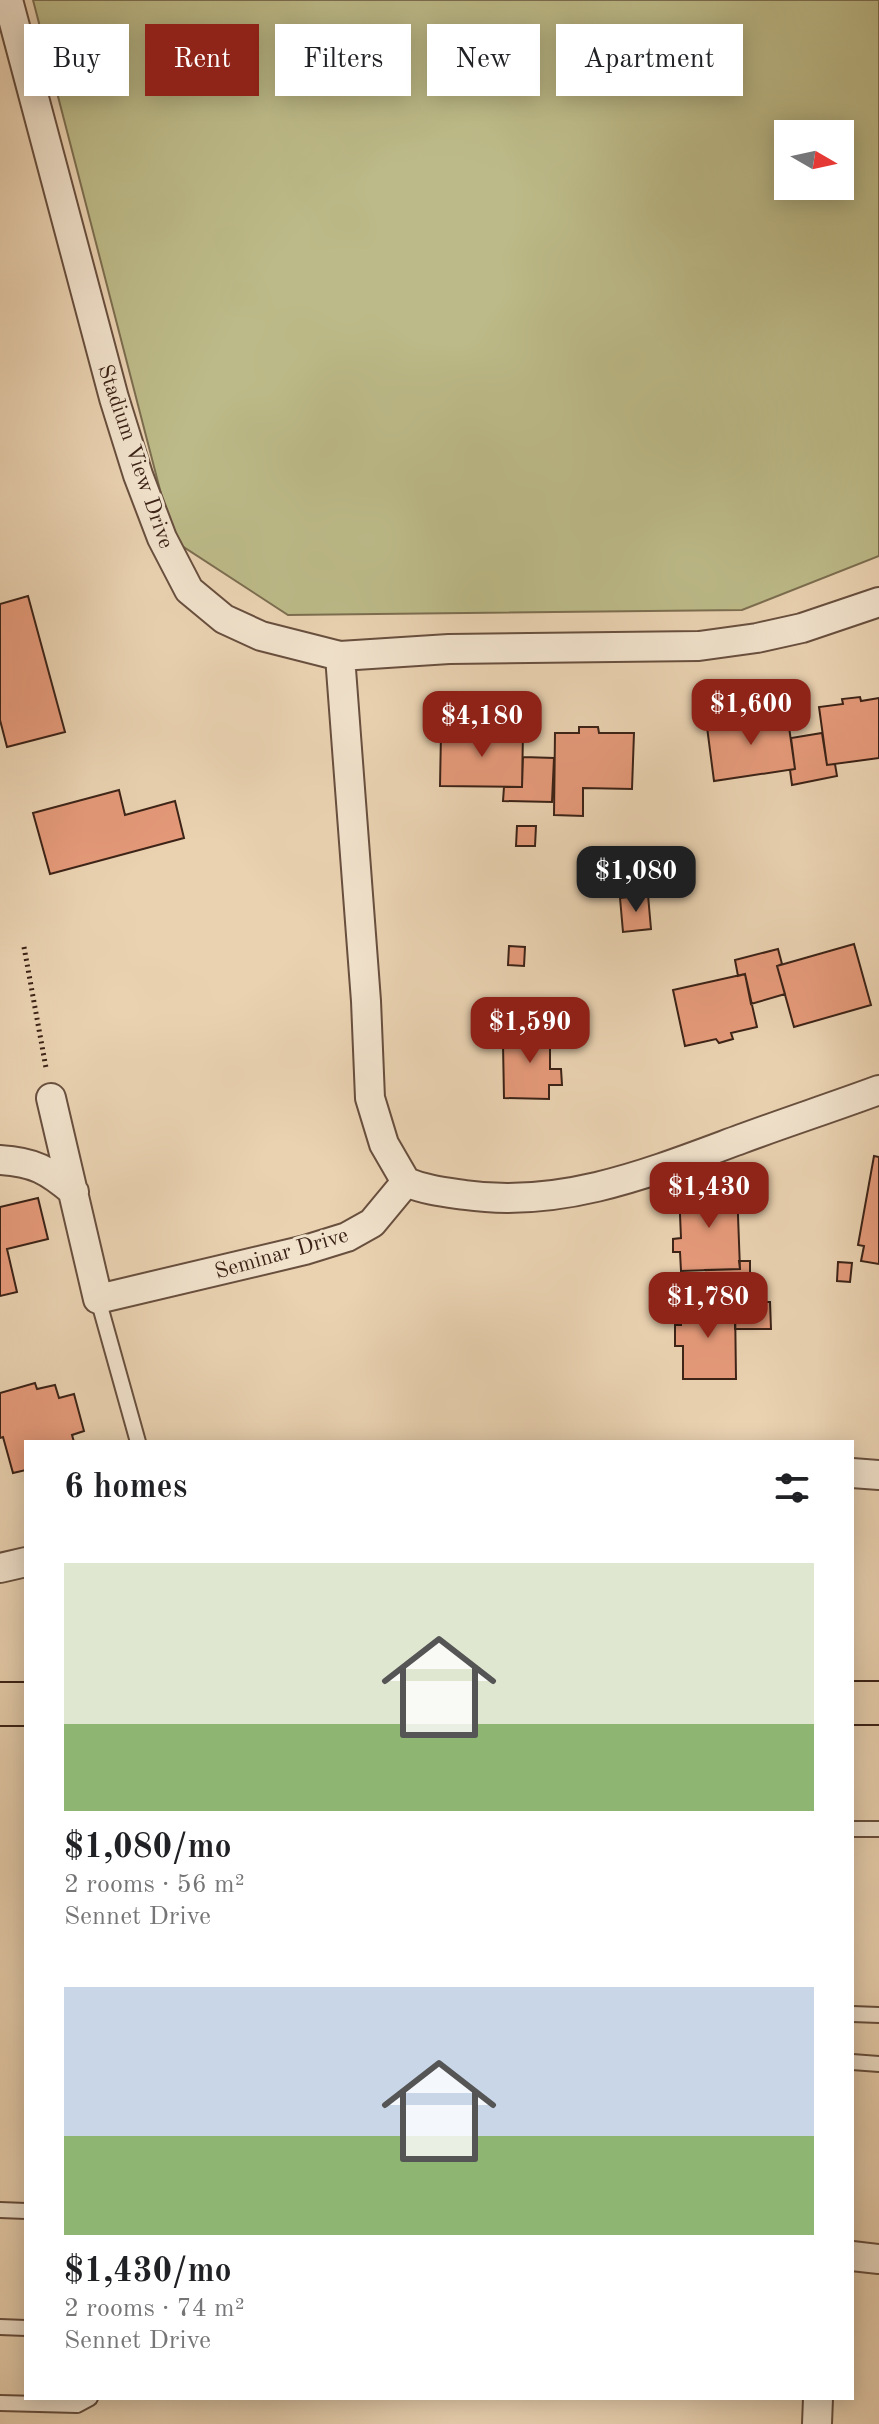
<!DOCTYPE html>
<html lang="en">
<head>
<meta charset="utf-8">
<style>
  :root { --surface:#fff; --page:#f2f2f2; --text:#202124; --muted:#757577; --accent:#8f2418 }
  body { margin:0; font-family:"Old Standard TT",serif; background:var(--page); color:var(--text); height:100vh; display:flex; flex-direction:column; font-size:30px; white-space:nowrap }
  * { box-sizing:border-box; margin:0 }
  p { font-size:26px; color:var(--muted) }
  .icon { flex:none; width:44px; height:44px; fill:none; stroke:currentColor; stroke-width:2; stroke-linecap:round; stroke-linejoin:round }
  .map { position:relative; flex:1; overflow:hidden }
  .panel { position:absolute; left:24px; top:1440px; width:830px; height:960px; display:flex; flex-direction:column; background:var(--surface); border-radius:0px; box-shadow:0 4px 20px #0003 }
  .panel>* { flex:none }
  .banner { position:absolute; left:24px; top:24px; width:832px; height:72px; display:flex; gap:16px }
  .needle { width:52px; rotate:99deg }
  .buttons { position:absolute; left:774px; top:120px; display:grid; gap:16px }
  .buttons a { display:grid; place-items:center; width:80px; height:80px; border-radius:0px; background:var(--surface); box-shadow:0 4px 20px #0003; font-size:40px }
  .price { position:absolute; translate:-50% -68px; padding:0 18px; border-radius:16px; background:var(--accent); color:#fff; font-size:26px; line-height:52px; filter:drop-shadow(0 2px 4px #0008) }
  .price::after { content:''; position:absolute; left:50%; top:48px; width:24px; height:18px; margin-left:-12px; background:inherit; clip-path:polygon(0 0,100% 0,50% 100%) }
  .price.selected { background:#222; color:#fff }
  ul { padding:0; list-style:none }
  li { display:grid; align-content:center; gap:16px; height:424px; padding:0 40px }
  li span { display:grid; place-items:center; height:248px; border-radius:0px; color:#555 }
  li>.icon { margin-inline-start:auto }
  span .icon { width:144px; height:144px; fill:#fffc; stroke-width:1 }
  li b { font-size:34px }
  h2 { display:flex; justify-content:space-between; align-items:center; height:96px; padding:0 40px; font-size:34px }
  .chip { padding:0 28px; border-radius:0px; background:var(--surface); box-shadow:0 4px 20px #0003; font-size:28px; line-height:72px }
  .chip.selected { background:var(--accent); color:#fff }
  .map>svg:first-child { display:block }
</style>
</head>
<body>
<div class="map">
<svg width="879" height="2424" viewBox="0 0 879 2424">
  <rect width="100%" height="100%" fill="#ead2b1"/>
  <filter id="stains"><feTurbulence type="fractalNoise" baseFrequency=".0025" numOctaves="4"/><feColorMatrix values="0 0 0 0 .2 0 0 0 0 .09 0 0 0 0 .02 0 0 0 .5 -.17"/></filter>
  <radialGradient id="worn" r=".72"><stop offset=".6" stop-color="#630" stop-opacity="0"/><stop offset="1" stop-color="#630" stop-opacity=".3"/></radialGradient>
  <!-- green -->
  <path fill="#bcba88" stroke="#7c6e50" stroke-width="2" fill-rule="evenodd" d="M 33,0 L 879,0 L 879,556 L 742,610 L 288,615 L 173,540 ZM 788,134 L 840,134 L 840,186 L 788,186 Z"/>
  <!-- building -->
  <path fill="#e59a7a" stroke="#3c2317" stroke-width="2" d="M 28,596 L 65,732 L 7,747 L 0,720 L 0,604 Z
    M 860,697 L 861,701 L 879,698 L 879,758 L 827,765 L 819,707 L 843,704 L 842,699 Z
    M 762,711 L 763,717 L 787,713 L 795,769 L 714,781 L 707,727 L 746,722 L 745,713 Z
    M 479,725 L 498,726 L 497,732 L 523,732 L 522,787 L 440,786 L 441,733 L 479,734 Z
    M 579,727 L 598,727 L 599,733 L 634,733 L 632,789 L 583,788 L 583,816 L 554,815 L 555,733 L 579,733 Z
    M 822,733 L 827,765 L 835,764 L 837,776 L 792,785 L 790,770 L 795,769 L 791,738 Z
    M 523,757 L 554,758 L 552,802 L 503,801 L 504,787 L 522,787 Z
    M 119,790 L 125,815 L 175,801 L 184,838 L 50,874 L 33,813 Z
    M 517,826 L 536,826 L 535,846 L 516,846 Z
    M 648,895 L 651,929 L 623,932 L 620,898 Z
    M 854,944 L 871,1005 L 794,1027 L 777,966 Z
    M 509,946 L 525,947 L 524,966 L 508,965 Z
    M 778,949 L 782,964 L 777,966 L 785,994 L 751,1004 L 745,974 L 738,976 L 735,960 Z
    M 745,974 L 757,1027 L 731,1033 L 733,1039 L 719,1043 L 716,1039 L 685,1046 L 673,990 Z
    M 523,1023 L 550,1023 L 550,1069 L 561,1069 L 562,1085 L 549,1085 L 549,1099 L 504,1098 L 503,1044 L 523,1044 Z
    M 874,1156 L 879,1157 L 879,1264 L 861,1261 L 864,1246 L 858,1245 Z
    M 737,1189 L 740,1269 L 681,1271 L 680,1252 L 673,1252 L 673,1239 L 681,1238 L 679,1191 Z
    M 38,1198 L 48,1239 L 7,1249 L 17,1292 L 0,1296 L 0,1207 Z
    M 739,1261 L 750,1261 L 750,1302 L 770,1302 L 771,1329 L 735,1329 L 735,1302 L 705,1302 L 705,1270 L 740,1269 Z
    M 838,1262 L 852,1263 L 850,1282 L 837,1281 Z
    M 681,1301 L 735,1302 L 736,1379 L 683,1379 L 683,1346 L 675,1346 L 675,1325 L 681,1325 Z
    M 35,1383 L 37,1389 L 55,1385 L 59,1398 L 74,1394 L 84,1431 L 72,1435 L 74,1442 L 26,1442 L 26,1470 L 13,1473 L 3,1437 L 0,1438 L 0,1393 Z"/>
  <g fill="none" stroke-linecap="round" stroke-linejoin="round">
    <defs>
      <path id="service" d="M 98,1299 L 138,1442
        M 852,1829 L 879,1829
        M 852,2014 L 879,2015
        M 852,2062 L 879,2064
        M 0,2210 L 26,2211
        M 0,2327 L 26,2328
        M 0,2403 L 77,2405 L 90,2398"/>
      <path id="minor" d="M 8,0 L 114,398 L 138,475 L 162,538 L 189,590 L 224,619 L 261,636 L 340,656 L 449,649 L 699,646 L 757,638 L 802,628 L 879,602
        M 51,1098 L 98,1299 L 305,1250 L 347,1237 L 372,1223 L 406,1182 L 384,1144 L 370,1098 L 366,1001 L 340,656
        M 0,1160 C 34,1162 48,1170 74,1192
        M 406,1182 C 425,1190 444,1192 465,1195 C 562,1209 652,1172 741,1139 C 787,1122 833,1107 879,1090
        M 852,1473 L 879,1475
        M 0,1568 L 26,1562
        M 852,2256 L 879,2259
        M 817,2424 L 818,2398"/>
      <path id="primary" d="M 852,1703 L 879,1703
        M 0,1704 L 26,1704"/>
    </defs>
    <!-- service casing -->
    <use href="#service" stroke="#684f3e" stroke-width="18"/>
    <!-- minor casing -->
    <use href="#minor" stroke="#684f3e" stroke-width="32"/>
    <!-- primary casing -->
    <use href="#primary" stroke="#3c2317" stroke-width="46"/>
    <!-- path -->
    <path stroke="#3c2317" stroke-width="5" stroke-dasharray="2 4" stroke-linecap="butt" d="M 24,947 L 46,1068"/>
    <!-- service -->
    <use href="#service" stroke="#f1e2cc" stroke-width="14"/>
    <!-- minor -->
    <use href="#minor" stroke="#f1e2cc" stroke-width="28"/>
    <!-- primary -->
    <use href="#primary" stroke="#ead2b1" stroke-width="42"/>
  </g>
  <g text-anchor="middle" stroke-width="6" stroke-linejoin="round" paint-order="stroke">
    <!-- street labels -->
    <g font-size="22" fill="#3c2317" stroke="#f1e2cc">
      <text transform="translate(137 456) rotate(71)" y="8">Stadium View Drive</text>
      <text transform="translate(281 1252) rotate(-16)" y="8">Seminar Drive</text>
    </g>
  </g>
  <rect width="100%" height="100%" filter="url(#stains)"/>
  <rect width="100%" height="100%" fill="url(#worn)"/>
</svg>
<div class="buttons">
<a><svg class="needle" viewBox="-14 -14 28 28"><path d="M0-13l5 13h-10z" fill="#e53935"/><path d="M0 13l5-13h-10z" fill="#757577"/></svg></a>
</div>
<b class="price" style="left:751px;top:747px">$1,600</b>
<b class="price" style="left:482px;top:759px">$4,180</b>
<b class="price selected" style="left:636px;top:914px">$1,080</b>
<b class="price" style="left:530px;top:1065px">$1,590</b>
<b class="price" style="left:709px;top:1230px">$1,430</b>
<b class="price" style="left:708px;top:1340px">$1,780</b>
<div class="banner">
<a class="chip">Buy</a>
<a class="chip selected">Rent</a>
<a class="chip">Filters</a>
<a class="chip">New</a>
<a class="chip">Apartment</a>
</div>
<section class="panel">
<h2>6 homes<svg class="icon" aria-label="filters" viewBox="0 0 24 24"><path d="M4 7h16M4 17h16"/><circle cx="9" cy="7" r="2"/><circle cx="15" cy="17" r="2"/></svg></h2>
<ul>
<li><span style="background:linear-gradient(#dfe7d0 65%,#8fb573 0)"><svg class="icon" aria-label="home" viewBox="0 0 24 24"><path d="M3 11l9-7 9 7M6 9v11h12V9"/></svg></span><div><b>$1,080/mo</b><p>2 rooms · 56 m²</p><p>Sennet Drive</p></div></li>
<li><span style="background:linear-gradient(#c9d6e8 60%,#8fb573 0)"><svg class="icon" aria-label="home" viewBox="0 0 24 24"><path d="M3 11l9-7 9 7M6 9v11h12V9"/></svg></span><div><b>$1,430/mo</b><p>2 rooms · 74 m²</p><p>Sennet Drive</p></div></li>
</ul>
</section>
</div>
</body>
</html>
